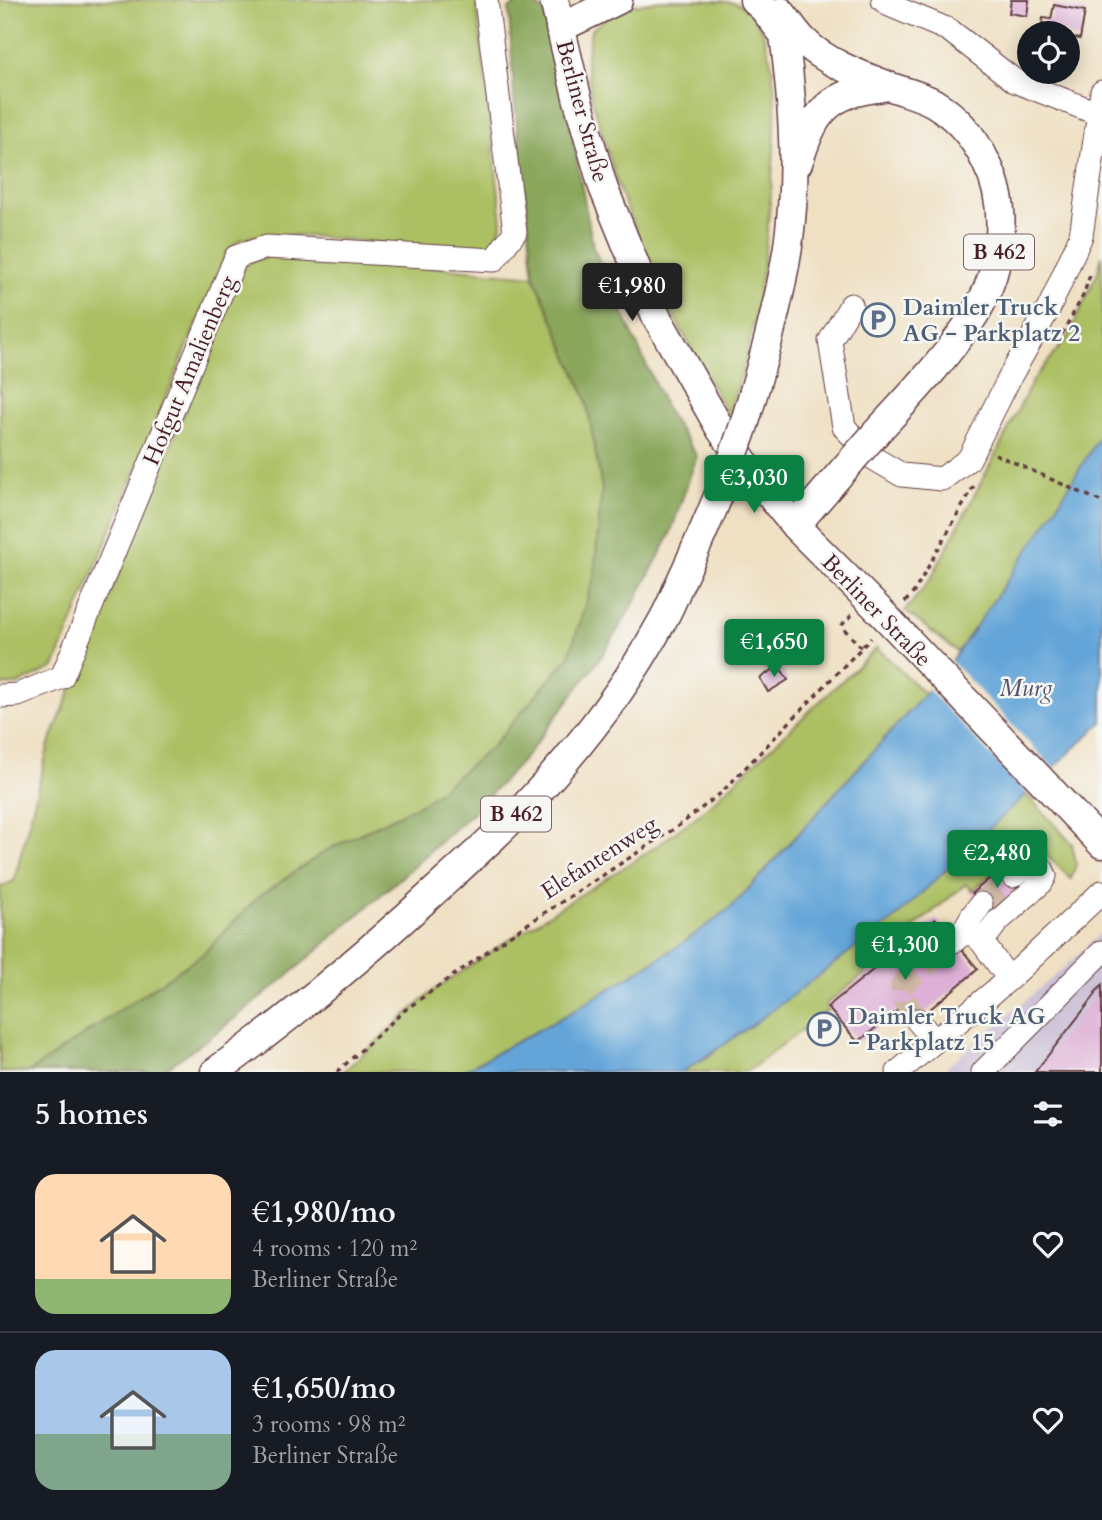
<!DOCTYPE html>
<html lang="en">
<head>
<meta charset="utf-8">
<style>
  :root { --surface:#171b24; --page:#242831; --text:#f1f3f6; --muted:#9ea1a6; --line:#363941; --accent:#0b8043 }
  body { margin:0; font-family:Cardo,serif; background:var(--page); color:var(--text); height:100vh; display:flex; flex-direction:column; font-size:26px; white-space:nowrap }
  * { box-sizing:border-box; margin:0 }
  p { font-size:23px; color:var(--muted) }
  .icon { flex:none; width:38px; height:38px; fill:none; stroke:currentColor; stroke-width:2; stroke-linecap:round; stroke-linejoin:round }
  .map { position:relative; height:1072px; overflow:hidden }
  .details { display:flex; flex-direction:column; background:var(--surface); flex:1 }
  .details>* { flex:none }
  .controls { position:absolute; left:1017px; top:21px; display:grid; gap:14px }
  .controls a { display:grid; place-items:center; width:63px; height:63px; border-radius:50%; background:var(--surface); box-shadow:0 4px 18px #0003; font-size:35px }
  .price { position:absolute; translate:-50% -60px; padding:0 16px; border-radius:7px; background:var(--accent); color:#fff; font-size:23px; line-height:46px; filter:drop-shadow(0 2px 4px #0008) }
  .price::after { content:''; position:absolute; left:50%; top:42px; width:21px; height:16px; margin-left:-10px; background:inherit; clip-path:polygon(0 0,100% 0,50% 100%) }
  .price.on { background:#222; color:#fff }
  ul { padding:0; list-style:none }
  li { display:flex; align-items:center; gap:21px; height:175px; padding:0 35px }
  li+li { border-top:2px solid var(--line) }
  li span { display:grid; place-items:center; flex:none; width:196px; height:140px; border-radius:21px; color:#555 }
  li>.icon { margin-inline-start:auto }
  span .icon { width:84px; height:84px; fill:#fffc; stroke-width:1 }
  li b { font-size:30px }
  h2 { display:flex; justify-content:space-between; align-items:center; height:84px; padding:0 35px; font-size:30px }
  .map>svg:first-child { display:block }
</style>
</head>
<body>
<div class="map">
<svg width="1102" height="1072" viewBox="0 0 1102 1072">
  <rect width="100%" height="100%" fill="#f6f6f2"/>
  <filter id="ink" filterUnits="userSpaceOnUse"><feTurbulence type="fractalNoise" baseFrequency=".0143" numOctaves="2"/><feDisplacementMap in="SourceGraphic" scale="14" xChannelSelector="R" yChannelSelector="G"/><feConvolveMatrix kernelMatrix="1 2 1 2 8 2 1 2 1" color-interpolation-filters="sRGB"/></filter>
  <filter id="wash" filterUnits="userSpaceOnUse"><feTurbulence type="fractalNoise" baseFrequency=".00686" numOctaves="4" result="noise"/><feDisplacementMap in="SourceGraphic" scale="28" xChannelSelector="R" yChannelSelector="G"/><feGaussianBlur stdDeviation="1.57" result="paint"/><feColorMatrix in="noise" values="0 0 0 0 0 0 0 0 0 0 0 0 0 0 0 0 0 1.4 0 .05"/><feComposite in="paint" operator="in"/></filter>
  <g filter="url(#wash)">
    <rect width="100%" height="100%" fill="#efe0c3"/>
    <!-- industrial -->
    <path fill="#cabfd6" d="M 1102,932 L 1102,1072 L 941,1072 L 1058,973 Z"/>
    <!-- green -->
    <path fill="#acc064" stroke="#7b7048" stroke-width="2" d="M 0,0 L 476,0 L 502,222 C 495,246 493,247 469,253 L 312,236 L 261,235 L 240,240 L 226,253 L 54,667 L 17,685 L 0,685 Z
      M 660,0 C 677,0 726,0 739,4 C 752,11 762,29 766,42 C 778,81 776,124 773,164 C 769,228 761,292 747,354 C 742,375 734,395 728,415 L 663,297 L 620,192 L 592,99 L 586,61 L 591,30 L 609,16 L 626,7 Z
      M 264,254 L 287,254 L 534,276 L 586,398 L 602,489 L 594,577 L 569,657 L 491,748 L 425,802 L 327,850 L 257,898 L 203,954 L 29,1072 L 0,1072 L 0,887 L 14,881 L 49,744 L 244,266 Z
      M 1102,255 L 1102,432 L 1046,524 L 958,652 L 905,611 L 930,580 L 999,448 L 1033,380 L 1068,337 L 1097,274 Z
      M 877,648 L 925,694 L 743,895 L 728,910 L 683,943 L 563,1017 L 461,1072 L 343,1072 L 434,990 L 504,943 L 648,852 L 700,814 Z
      M 1026,794 L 1072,844 L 1076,864 L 1071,879 L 1031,840 L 972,891 L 966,884 L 865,968 L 867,972 L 825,1005 L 828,1010 L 752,1068 L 745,1072 L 682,1072 L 707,1057 L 811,981 L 860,942 L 892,921 Z"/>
    <!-- forest -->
    <path fill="#89a65a" stroke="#6a6242" stroke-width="2" d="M 521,0 L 528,0 L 544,11 L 572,134 L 593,247 L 667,411 L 697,456 L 669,537 L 635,601 L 602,656 L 524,759 L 474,811 L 406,873 L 290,974 L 220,1030 L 161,1072 L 29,1072 L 203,954 L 257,898 L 327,850 L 425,802 L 491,748 L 569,657 L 594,577 L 602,489 L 586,398 L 534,276 L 514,97 L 509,9 Z"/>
    <!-- water -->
    <path fill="#64a5d8" stroke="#576282" stroke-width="2" d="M 1102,432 L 1102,722 L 892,921 C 864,940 838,961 810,982 C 769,1013 726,1045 682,1072 L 461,1072 L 563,1017 L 649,965 L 683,943 L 728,910 L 743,895 L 925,694 L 958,652 L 1046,524 Z"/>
    <!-- pier -->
    <path fill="#efe0c3" d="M 949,659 L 1056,771 L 1029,796 L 926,687 Z"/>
    <g id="blocks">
      <!-- building -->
      <path fill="#deb0d7" d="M 1011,0 L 1029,0 L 1027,16 L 1009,13 Z
        M 1054,5 L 1085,11 L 1080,39 L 1068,37 L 1068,33 L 1049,33 L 1041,31 L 1043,18 L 1051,19 Z
        M 779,666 L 788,680 L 768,692 L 760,678 Z
        M 1005,866 L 1022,886 L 989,913 L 972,893 Z
        M 936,919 L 978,969 L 912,1024 L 899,1009 L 858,1042 L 827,1007 Z
        M 1102,985 L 1102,1072 L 1035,1072 L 1096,994 L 1095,993 Z"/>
    </g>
  </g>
  <g filter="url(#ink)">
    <use href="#blocks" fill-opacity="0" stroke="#633c42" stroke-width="2"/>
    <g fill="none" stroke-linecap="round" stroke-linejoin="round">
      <!-- minor-tunnel -->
      <path stroke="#ceb9a5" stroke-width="23" stroke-dasharray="23 11" stroke-linecap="butt" d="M 981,904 L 1013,876
        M 917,1020 L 905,1001 L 902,985 L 954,941"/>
      <defs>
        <path id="minor" d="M 883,0 L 889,5 L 949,30 L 1015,81 L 1099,114
          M 851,305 L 830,341 L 844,427 L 873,458 L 902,475 L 942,479 L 969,459 L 1012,373 L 1049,308 L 1081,236 L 1102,92
          M 0,696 L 18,695 L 62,677 L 236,257 L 267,247 L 494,260 L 515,232 L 486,0
          M 962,934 L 972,916 L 981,904
          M 954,941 L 962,934 L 974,934 L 982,942 L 1009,979
          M 982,942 L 997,922 L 1041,883 L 1045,876 L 1042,869 L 1036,863 L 1027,866 L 1013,876
          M 917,1020 L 934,1040
          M 898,1072 L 1009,979 L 1102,892
          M 983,1072 L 1102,952"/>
        <path id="major" d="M 554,0 L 577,97 L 603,187 L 656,316 L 721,430 L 752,473 L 795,526 L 881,612
          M 754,0 L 763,8 L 784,35
          M 781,12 C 789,22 796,33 804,41 C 824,62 863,76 889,86 C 904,92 920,95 934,103 C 957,117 974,137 986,162 C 1012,212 1001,277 969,323 C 942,363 908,398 876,433
          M 560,28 L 618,0
          M 798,163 C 810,128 819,99 860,91 C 869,89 878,88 888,86
          M 745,422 C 762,364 779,306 788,246 C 799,170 792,90 781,13
          M 795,526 L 852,460
          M 1064,804 L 1102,844
          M 215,1072 C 289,1019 360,959 427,898 C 460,868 493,839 524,807 C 576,752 624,691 660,625 C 667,613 673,600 678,587 C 695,552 710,516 725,480"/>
      </defs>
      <!-- minor casing -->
      <use href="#minor" stroke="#633c42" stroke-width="25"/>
      <!-- major casing -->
      <use href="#major" stroke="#633c42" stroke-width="31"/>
      <!-- path -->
      <path stroke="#633c42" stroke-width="3.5" stroke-dasharray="5 5" stroke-linecap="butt" d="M 1062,334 L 1083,296 L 1090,275
        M 995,454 L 1102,502
        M 905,602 L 914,592 L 976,482
        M 852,615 L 841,626 L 862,648
        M 337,1072 L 405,1010 L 509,936 L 677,827 L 721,793 L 871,638"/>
      <!-- minor -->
      <use href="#minor" stroke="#fff" stroke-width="23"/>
      <!-- major -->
      <use href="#major" stroke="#fff" stroke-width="28"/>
      <defs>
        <path id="major-bridge" d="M 852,460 L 876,433
          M 725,480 L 745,422
          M 881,612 L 1064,804"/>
      </defs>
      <!-- major-bridge casing -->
      <use href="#major-bridge" stroke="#633c42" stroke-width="31" stroke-linecap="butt"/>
      <!-- major-bridge -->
      <use href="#major-bridge" stroke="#fff" stroke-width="28"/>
    </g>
  </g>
  <!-- icons -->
  <defs>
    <symbol id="parking-ring" viewBox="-11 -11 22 22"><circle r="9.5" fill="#f6f6f2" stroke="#5c6f8a" stroke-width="1.5"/><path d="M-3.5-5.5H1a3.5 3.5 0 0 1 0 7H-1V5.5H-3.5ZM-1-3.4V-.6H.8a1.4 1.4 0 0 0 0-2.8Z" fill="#5c6f8a"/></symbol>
  </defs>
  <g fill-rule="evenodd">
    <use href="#parking-ring" x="859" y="301" width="38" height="38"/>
    <use href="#parking-ring" x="805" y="1010" width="38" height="38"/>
  </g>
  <g text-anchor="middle" stroke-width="5" stroke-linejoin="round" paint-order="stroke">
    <!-- shield labels -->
    <g fill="#f6f6f2" stroke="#7e6067" stroke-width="2">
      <rect x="964" y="234.5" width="70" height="35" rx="5"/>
      <rect x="481" y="796.5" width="70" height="35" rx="5"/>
    </g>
    <g font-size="21" font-weight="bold" fill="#4a1f2b">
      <text x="999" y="259">B 462</text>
      <text x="516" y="821">B 462</text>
    </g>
    <!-- street labels -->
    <g font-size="23" fill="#4a1f2b" stroke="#f6f6f2">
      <text transform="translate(583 111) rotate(75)" y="8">Berliner Straße</text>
      <text transform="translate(189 370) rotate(-67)" y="8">Hofgut Amalienberg</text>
      <text transform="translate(877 610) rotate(46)" y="8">Berliner Straße</text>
      <text transform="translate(599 857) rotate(-33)" y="8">Elefantenweg</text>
    </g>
    <!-- service labels -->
    <g font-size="23" font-weight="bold" fill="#4e5e75" stroke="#f6f6f2" text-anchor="start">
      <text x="903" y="315">Daimler Truck<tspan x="903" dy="26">AG − Parkplatz 2</tspan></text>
      <text x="848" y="1024">Daimler Truck AG<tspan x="848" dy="26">− Parkplatz 15</tspan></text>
    </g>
    <!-- water labels -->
    <g font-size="24" font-style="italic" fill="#545570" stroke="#f6f6f2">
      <text x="1026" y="696">Murg</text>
    </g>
  </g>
</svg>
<div class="controls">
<a><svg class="icon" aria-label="locate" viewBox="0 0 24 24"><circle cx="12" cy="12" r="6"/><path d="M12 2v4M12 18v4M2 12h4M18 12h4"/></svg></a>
</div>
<b class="price on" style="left:632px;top:323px">€1,980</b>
<b class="price" style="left:754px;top:515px">€3,030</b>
<b class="price" style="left:774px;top:679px">€1,650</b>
<b class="price" style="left:997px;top:890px">€2,480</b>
<b class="price" style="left:905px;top:982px">€1,300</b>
</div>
<section class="details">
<h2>5 homes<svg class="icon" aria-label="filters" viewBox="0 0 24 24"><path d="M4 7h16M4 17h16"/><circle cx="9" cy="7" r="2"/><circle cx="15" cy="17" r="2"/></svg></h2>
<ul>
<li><span style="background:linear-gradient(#ffd9b3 75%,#8fb573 0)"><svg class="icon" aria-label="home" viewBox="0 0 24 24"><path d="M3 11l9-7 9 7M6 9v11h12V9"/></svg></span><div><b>€1,980/mo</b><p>4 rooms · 120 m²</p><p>Berliner Straße</p></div><svg class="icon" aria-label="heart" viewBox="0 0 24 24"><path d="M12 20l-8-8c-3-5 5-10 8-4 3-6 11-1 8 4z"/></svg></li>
<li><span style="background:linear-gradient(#a9c7e8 60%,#7fa58c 0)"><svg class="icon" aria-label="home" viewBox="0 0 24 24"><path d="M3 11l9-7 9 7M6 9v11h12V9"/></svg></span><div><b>€1,650/mo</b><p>3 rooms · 98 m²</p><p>Berliner Straße</p></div><svg class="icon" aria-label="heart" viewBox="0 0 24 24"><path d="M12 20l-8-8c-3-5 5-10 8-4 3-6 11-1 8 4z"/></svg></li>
</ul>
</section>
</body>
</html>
